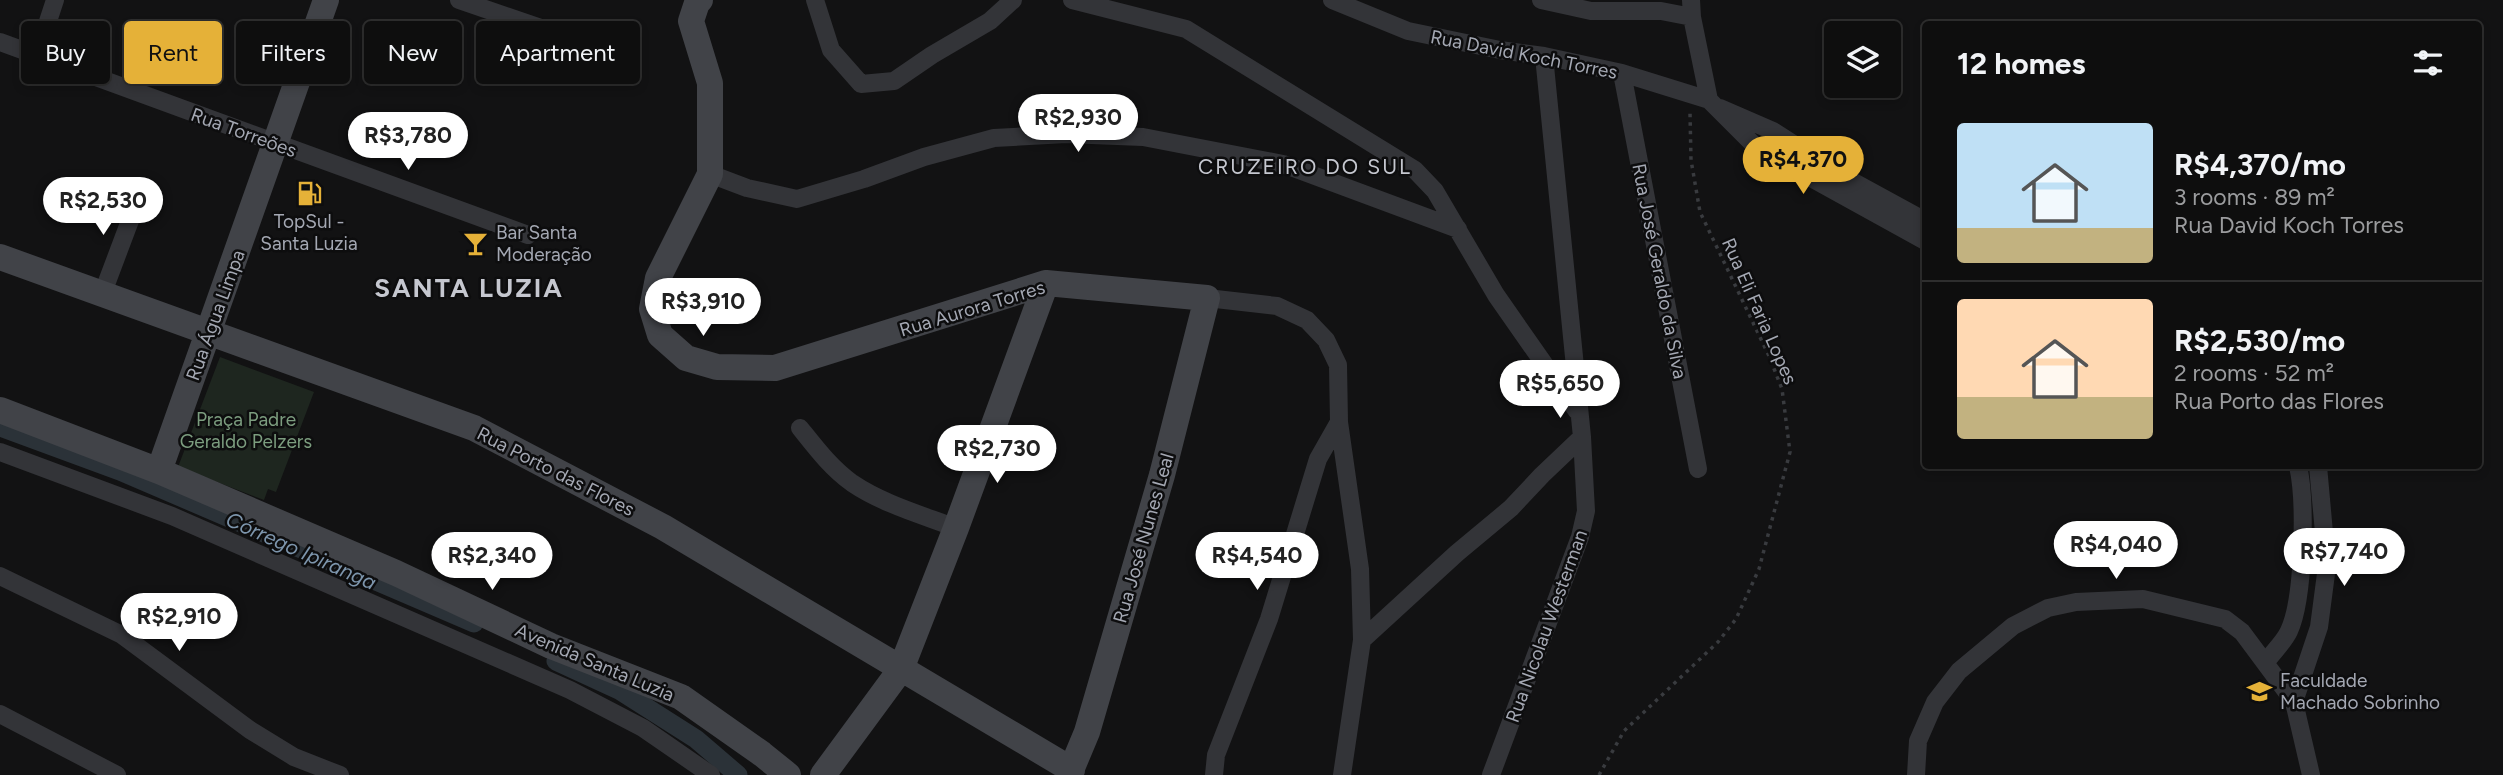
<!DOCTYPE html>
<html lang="en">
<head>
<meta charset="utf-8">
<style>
  :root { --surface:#0e0e0e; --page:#171717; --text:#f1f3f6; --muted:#9b9c9e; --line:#2e2e2e; --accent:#e5b138 }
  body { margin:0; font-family:Figtree,sans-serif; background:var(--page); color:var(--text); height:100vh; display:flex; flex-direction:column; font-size:26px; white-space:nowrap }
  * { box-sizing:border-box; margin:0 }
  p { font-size:23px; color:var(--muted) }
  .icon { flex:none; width:38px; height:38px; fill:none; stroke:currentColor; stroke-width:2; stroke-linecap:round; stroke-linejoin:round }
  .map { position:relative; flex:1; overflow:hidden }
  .drawer { position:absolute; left:1922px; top:21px; width:560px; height:448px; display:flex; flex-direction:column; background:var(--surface); border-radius:7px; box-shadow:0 4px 10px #0003,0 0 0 2px var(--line) }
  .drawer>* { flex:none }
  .banner { position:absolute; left:21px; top:21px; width:665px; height:63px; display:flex; gap:14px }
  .buttons { position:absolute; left:1824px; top:21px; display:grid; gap:14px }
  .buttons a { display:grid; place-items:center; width:77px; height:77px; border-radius:7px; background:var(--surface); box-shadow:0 4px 10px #0003,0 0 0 2px var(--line); font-size:35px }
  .price { position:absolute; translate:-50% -60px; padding:0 16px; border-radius:24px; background:#fff; color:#222; font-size:23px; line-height:46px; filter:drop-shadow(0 2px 4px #0008) }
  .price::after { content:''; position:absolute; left:50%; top:42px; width:21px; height:16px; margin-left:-10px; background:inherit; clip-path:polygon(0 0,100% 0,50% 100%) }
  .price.active { background:var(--accent); color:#111 }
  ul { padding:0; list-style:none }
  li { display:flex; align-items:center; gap:21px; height:175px; padding:0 35px }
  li+li { border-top:2px solid var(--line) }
  li span { display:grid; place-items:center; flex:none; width:196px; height:140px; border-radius:7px; color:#555 }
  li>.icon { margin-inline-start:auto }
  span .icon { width:84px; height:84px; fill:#fffc; stroke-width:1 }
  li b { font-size:30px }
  h2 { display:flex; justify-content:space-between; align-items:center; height:84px; padding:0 35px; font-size:30px }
  .pill { padding:0 24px; border-radius:7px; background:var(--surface); box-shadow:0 4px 10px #0003,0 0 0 2px var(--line); font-size:24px; line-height:63px }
  .pill.active { background:var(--accent); color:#111 }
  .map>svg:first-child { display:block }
</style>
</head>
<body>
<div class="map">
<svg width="2503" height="775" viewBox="0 0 2503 775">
  <rect width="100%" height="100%" fill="#121213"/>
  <!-- green -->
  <path fill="#1e261f" d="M 220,357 L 314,392 L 276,492 L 268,489 L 264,500 L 178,467 Z"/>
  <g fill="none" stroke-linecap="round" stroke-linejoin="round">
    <!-- canal -->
    <path stroke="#2b3238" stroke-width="19" d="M 0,427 L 120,471 L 474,623
      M 556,661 L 619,690 L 696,739 L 738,775"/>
    <!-- path -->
    <path stroke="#393b3f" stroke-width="3.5" stroke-dasharray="3.5 5" stroke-linecap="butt" d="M 1599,775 L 1624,731 L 1718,642 L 1736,619 L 1759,569 L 1790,452 L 1782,389 L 1769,356 L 1700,212 L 1691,160 L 1690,113"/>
    <!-- street -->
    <path stroke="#333438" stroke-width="18" d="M 459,0 L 614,53
      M 815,0 L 831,50 L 861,84 L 894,81 L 932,55 L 990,21 L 1013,0
      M 1072,0 L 1186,29 L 1415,170 L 1435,191 L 1496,295 L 1577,411
      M 1332,0 L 1408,31 L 1500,50 L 1544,56 L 1622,73 L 1709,100 L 1757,148 L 1925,241
      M 1541,0 L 1591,11 L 1661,11 L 1692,17
      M 1691,0 L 1692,17 L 1709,100
      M 0,42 L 528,235
      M 37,55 L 55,0
      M 1622,73 L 1698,469
      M 1720,108 L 1773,131 L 1848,179 L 1925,221
      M 710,174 L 747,188 L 797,199 L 864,179 L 924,157 L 994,138 L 1066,134 L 1143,137 L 1283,164 L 1458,229
      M 102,295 L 140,194
      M 1207,298 L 1277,306 L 1307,320 L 1326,340 L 1338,365 L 1339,422 L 1360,569 L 1362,640 L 1342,775
      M 800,428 C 816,448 831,468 852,483 C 883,504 922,515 956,528
      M 0,452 L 172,516 L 570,690 L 643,728 L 711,775
      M 0,576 L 122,635 L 250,730 L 294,757 L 340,775
      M 1362,640 L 1457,553 L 1511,508 L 1542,475 L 1582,437
      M 2266,662 C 2273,652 2284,642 2289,631 C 2304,599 2306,501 2298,466
      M 2294,702 L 2319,627 L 2327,566 L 2318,466
      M 0,714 L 117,775
      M 1214,775 L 1216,755 L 1269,619 L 1318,459 L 1339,422
      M 1491,775 L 1580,537 L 1586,511 L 1582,437 L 1544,56
      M 1916,775 L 1918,741 L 1935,702 L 1959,671 L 2013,626 L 2048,608 L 2076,602 L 2143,599 L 2225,619 L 2242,632 L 2294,702 L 2311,775"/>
    <!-- secondary -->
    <path stroke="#414348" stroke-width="26" d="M 700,0 L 697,3 L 691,21 L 710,83 L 710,174 L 658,278 L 652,309 L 660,335 L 686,358 L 717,367 L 775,368 L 1046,283 L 1207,298 L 1162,475 L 1087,732 L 1069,775
      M 0,257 L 474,428 L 663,527 L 1072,770
      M 0,410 L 159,471 L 396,573 L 551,646 L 681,697 L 762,754 L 788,775
      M 159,471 L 326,0
      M 823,775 L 901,669 L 956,528 L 1046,283"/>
  </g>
  <!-- icons -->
  <defs>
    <symbol id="fuel-bare" viewBox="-9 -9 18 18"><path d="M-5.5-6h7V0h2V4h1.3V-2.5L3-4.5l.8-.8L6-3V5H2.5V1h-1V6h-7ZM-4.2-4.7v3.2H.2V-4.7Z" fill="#e5b138" stroke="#0d0d0e" stroke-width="2.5" paint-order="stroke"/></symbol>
    <symbol id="bar-bare" viewBox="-9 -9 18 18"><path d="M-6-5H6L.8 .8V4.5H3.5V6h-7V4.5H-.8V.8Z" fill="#e5b138" stroke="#0d0d0e" stroke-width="2.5" paint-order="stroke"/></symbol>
    <symbol id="school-bare" viewBox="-9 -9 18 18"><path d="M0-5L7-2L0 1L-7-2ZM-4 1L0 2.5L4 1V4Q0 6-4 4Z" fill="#e5b138" stroke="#0d0d0e" stroke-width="2.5" paint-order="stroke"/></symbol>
  </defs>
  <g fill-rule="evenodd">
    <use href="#fuel-bare" x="292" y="176" width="35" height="35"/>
    <use href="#bar-bare" x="458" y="226" width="35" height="35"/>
    <use href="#school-bare" x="2242" y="674" width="35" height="35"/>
  </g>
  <g text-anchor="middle" stroke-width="5" stroke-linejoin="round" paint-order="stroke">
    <!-- street labels -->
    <g font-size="19" fill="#a4a8b3" stroke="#0d0d0e">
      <text transform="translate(1524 54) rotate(11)" y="7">Rua David Koch Torres</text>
      <text transform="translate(244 132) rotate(20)" y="7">Rua Torreões</text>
      <text transform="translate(1660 271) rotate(79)" y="7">Rua José Geraldo da Silva</text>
      <text transform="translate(972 308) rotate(-17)" y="7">Rua Aurora Torres</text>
      <text transform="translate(1760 311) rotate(66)" y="7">Rua Eli Faria Lopes</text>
      <text transform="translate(215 315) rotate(-70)" y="7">Rua Água Limpa</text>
      <text transform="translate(556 471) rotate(27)" y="7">Rua Porto das Flores</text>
      <text transform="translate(1143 538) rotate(-74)" y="7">Rua José Nunes Leal</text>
      <text transform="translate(1546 626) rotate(-70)" y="7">Rua Nicolau Westerman</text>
      <text transform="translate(595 662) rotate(23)" y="7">Avenida Santa Luzia</text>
    </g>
    <!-- poi labels -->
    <g font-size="19" fill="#a4a8b3" stroke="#0d0d0e" text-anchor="start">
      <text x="309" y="228" text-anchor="middle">TopSul -<tspan x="309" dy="22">Santa Luzia</tspan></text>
      <text x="496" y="239">Bar Santa<tspan x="496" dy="22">Moderação</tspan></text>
      <text x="2280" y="687">Faculdade<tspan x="2280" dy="22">Machado Sobrinho</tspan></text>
    </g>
    <!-- park labels -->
    <g font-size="19" fill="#7c9d7f" stroke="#0d0d0e">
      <text x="246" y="426">Praça Padre<tspan x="246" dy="22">Geraldo Pelzers</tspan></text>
    </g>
    <!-- neighbourhood labels -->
    <g font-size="21" letter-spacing="2" fill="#c5c7cf" stroke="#0d0d0e">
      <text x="1305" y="174">CRUZEIRO DO SUL</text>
    </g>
    <!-- water labels -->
    <g font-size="21" font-style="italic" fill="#7d95ac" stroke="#0d0d0e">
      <text transform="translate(301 551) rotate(24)" y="7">Córrego Ipiranga</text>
    </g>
    <!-- district labels -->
    <g font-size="26" font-weight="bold" letter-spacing="2" fill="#c5c7cf" stroke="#0d0d0e">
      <text x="469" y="297">SANTA LUZIA</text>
    </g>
  </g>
</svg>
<div class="buttons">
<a><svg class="icon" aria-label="layers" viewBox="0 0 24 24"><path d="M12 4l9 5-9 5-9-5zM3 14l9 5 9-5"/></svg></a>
</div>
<b class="price" style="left:1078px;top:154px">R$2,930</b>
<b class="price" style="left:408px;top:172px">R$3,780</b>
<b class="price active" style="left:1803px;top:196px">R$4,370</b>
<b class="price" style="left:103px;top:237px">R$2,530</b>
<b class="price" style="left:703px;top:338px">R$3,910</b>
<b class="price" style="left:1560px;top:420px">R$5,650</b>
<b class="price" style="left:997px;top:485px">R$2,730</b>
<b class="price" style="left:2116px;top:581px">R$4,040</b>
<b class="price" style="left:2344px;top:588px">R$7,740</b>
<b class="price" style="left:492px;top:592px">R$2,340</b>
<b class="price" style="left:1257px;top:592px">R$4,540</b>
<b class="price" style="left:179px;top:653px">R$2,910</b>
<div class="banner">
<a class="pill">Buy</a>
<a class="pill active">Rent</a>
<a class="pill">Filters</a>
<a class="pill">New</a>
<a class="pill">Apartment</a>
</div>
<section class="drawer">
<h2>12 homes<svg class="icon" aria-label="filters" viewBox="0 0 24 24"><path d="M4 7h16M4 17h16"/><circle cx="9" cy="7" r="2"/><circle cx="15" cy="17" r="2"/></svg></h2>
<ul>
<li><span style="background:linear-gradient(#bfe0f5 75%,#c2b280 0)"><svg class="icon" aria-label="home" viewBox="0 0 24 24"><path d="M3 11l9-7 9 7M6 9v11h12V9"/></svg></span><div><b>R$4,370/mo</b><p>3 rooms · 89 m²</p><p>Rua David Koch Torres</p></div></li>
<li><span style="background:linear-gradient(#ffd9b3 70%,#c2b280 0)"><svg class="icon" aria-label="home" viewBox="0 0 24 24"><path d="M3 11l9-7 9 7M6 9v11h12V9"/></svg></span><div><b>R$2,530/mo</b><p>2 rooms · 52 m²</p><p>Rua Porto das Flores</p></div></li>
</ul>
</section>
</div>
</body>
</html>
